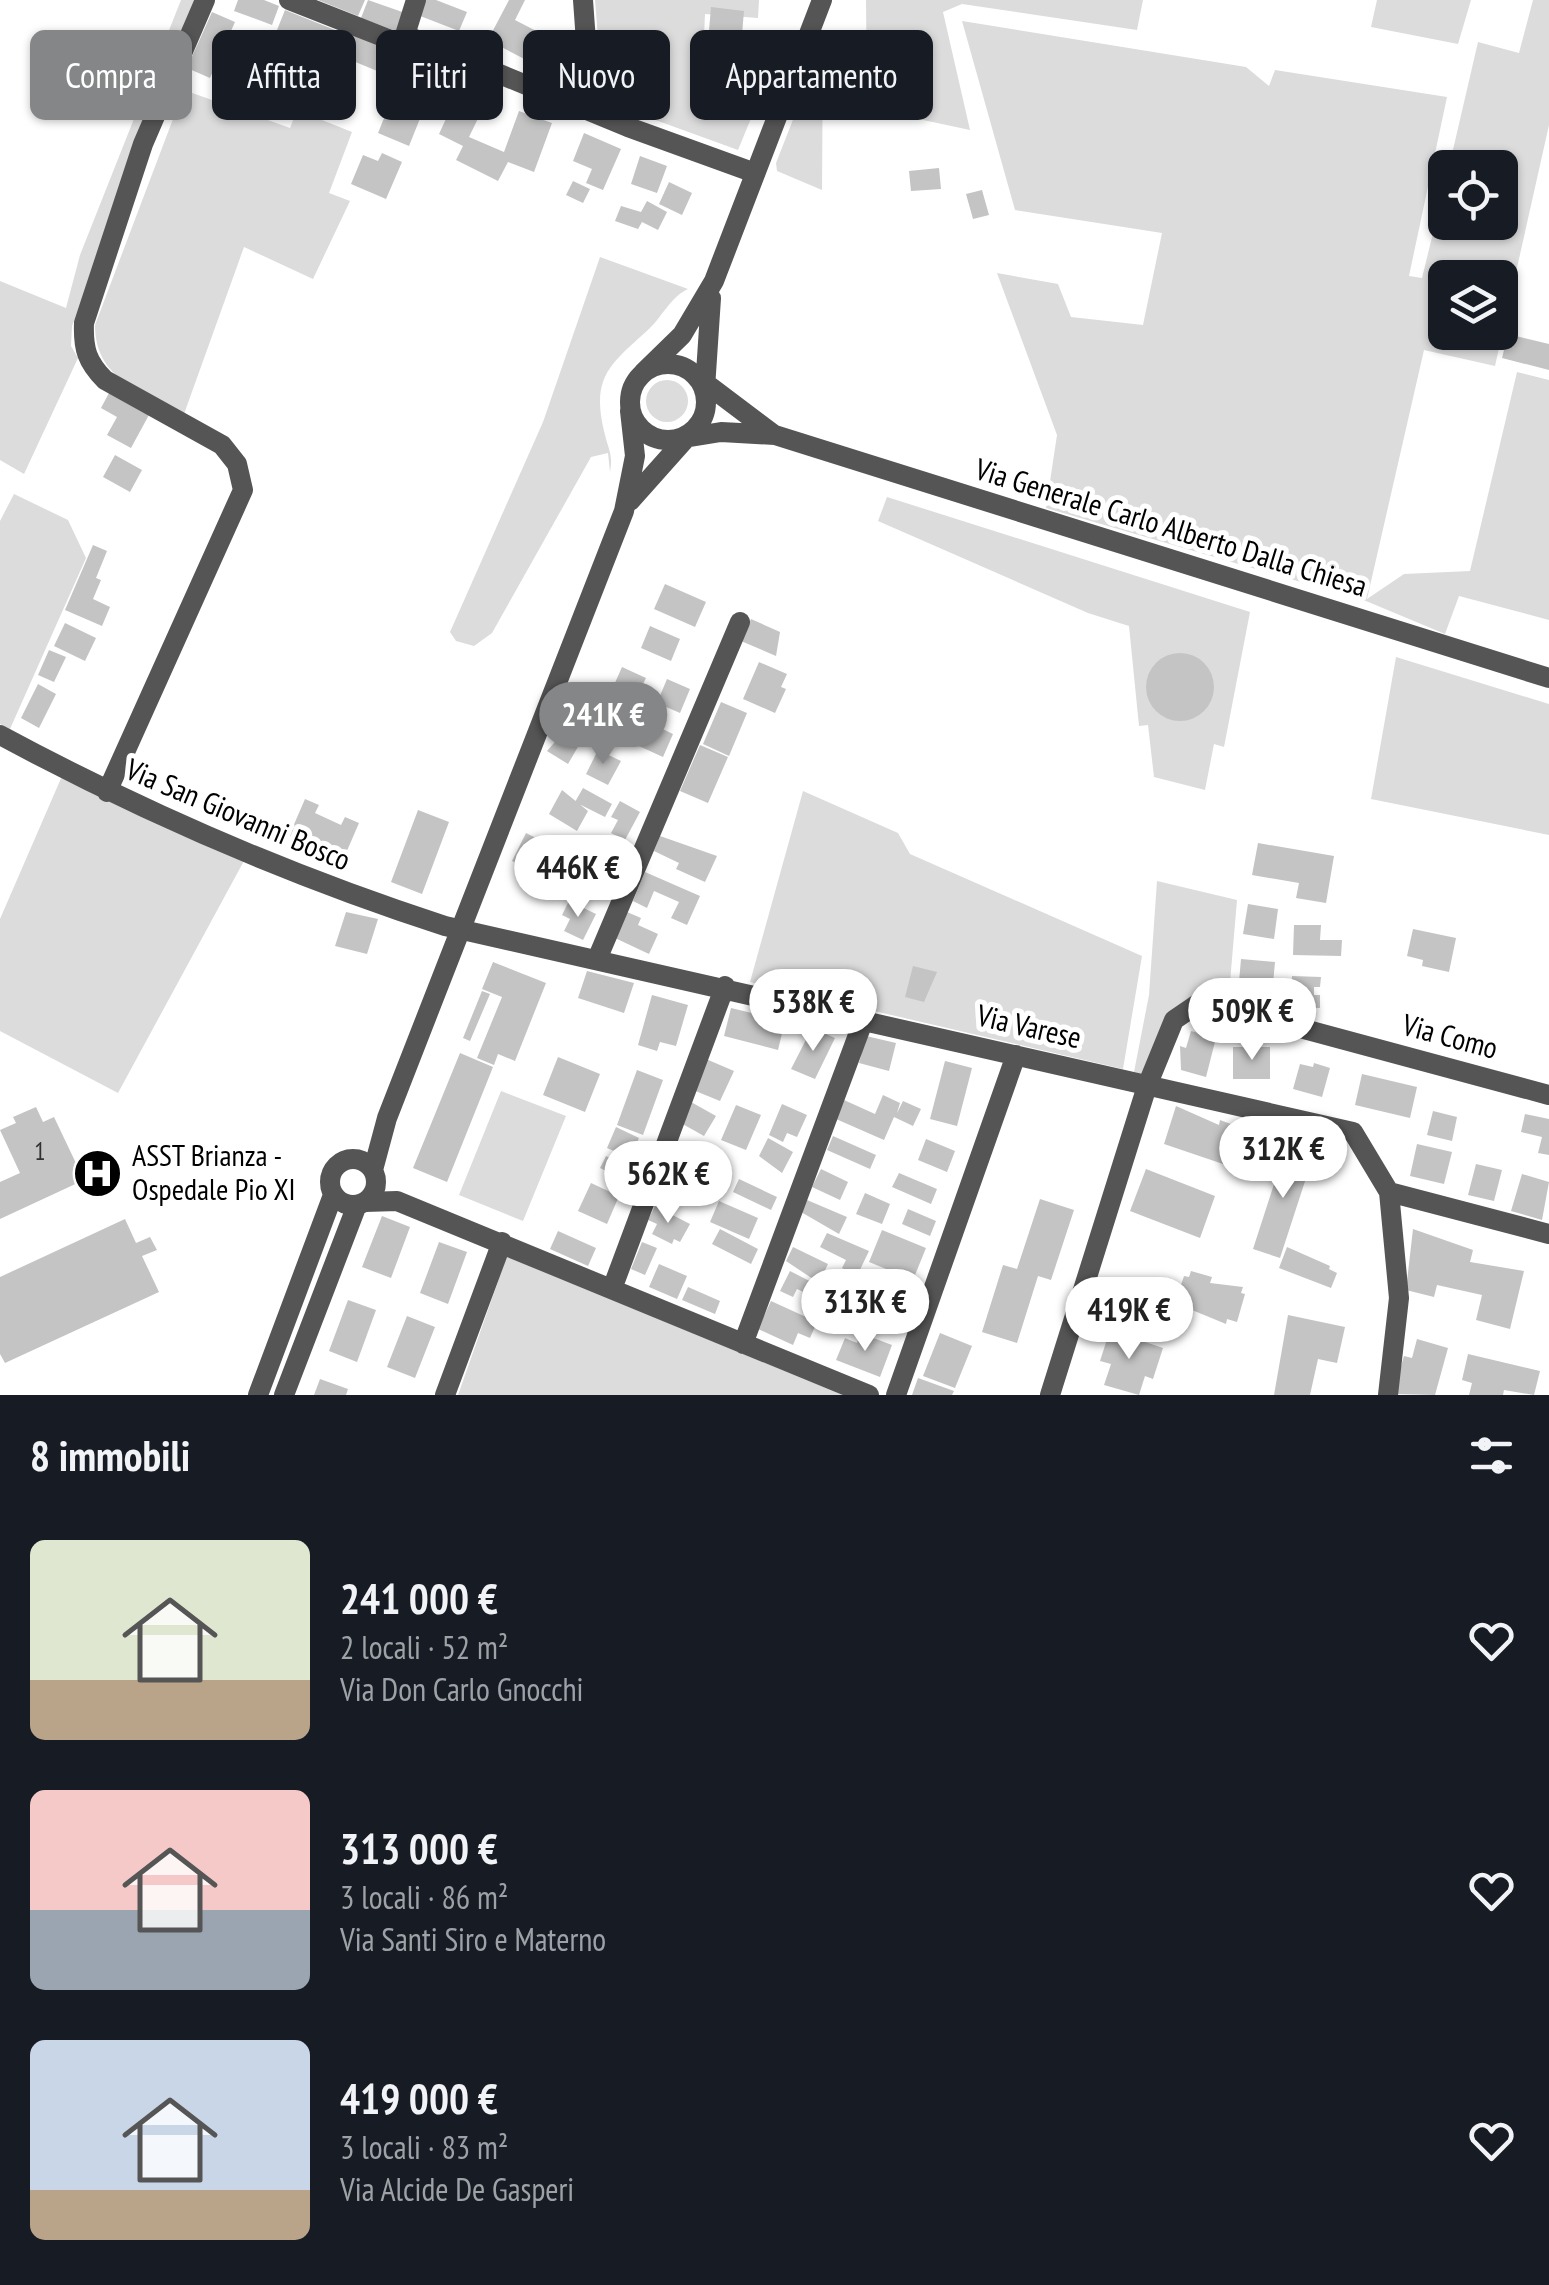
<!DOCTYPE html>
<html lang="it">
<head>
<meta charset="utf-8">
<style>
  :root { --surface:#171b24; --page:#20242c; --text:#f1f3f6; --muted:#9ea1a6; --accent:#858687 }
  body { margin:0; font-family:"PT Sans Narrow",sans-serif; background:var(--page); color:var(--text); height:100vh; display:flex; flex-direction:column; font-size:38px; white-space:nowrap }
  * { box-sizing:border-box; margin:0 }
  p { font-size:32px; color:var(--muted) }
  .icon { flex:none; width:55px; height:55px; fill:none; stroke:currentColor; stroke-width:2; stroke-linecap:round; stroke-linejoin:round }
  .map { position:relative; height:1395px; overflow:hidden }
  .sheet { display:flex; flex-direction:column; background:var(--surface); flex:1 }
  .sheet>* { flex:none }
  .guide { position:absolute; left:30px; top:30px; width:1000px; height:90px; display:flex; gap:20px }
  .tools { position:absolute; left:1428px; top:150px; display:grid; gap:20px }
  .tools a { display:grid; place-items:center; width:90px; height:90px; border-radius:15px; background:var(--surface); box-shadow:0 2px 8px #0004; font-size:50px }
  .price { position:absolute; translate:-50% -85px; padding:0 22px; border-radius:35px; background:#fff; color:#222; font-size:32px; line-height:65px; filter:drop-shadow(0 2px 5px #0008) }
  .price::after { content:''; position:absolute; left:50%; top:60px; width:30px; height:22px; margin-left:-15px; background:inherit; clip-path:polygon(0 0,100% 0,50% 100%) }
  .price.active { background:var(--accent); color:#fff }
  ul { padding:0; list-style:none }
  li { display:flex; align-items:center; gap:30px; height:250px; padding:0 30px }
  li span { display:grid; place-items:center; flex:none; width:280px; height:200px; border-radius:15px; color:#555 }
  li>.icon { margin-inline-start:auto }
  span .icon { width:120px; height:120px; fill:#fffc; stroke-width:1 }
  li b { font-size:42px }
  h2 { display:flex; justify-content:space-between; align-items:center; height:120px; padding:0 30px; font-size:42px }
  .pill { padding:0 35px; border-radius:15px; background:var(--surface); box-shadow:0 2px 8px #0004; font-size:35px; line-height:90px }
  .pill.active { background:var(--accent); color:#fff }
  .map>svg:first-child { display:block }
</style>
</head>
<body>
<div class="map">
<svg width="1549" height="1395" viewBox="0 0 1549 1395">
  <rect width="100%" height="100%" fill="#fff"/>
  <!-- green -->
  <path fill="#dcdcdc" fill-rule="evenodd" d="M 181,0 L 199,0 L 72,326 L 71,346 L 78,358 L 24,474 L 0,460 L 0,281 L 66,308 L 80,255 Z
    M 595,0 L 759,0 L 758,18 L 705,14 L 703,58 L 755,62 L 755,37 L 784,38 L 738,150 L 603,101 Z
    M 866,0 L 1143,0 L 1137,30 L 962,4 L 943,12 L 970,130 L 867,108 Z
    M 1377,0 L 1471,0 L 1458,44 L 1371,27 Z
    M 1533,0 L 1549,0 L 1549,125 L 1495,366 L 1424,350 L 1367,599 L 1404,574 L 1470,571 L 1517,372 L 1549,380 L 1549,620 L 1459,596 L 1445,634 L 1366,601 L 1046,508 L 1057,435 L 997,273 L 1058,284 L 1071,317 L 1143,325 L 1162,233 L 1015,210 L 962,21 L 1246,67 L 1269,86 L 1275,70 L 1447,97 L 1409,276 L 1422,278 L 1445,184 L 1445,222 L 1500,222 L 1500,168 L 1449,167 L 1478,42 L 1519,53 ZM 1445,278 L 1500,278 L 1500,332 L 1445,332 Z
    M 823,43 L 822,190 L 777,171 L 776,163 Z
    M 184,90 L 290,128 L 297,110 L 352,132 L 329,193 L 350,201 L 313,279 L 244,247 L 184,414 C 141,391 95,379 95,325 Z
    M 600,257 L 688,289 C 672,296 663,315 650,328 C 610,365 590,376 605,435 C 609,451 613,455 610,472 L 608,453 L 591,457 L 492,633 L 474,646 L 456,641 L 450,632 L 543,422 Z
    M646 401a21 21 0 1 1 42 0a21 21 0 1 1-42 0Z
    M 14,494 L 68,520 L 86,558 L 10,729 L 0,724 L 0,521 Z
    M 887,497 L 1250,612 L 1224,747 L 1214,744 L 1205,790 L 1154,777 L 1148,725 L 1139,726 L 1129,626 L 1088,613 L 878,521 Z
    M 1396,657 L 1549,704 L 1549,835 L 1371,799 Z
    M 62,776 L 245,859 L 118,1093 L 0,1031 L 0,919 Z
    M 803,791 L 898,833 L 910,854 L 1142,956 L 1123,1069 L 750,982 Z
    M 1157,881 L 1237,900 L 1228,1006 L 1199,999 L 1142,1074 L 1134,1072 L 1149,995 Z
    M 501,1091 L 566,1116 L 523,1221 L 459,1195 Z
    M 507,1256 L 843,1395 L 458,1395 Z"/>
  <!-- building -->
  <path fill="#c4c4c4" d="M 238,0 L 264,0 L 279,6 L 272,25 L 234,11 Z
    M 318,0 L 365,0 L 358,16 Z
    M 368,0 L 408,14 L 401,33 L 361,18 Z
    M 420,0 L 436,0 L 467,12 L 459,31 L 415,14 Z
    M 509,0 L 525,0 L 515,20 L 544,35 L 530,62 L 488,40 Z
    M 711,7 L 744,11 L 741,46 L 708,42 Z
    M 285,10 L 335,30 L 327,52 L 310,46 L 303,64 L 297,61 L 292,74 L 282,70 L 289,53 L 271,45 Z
    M 212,12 L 235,22 L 210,78 L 187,68 Z
    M 351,34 L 391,51 L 382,73 L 341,56 Z
    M 408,59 L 439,71 L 409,146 L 378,133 Z
    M 264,73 L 288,83 L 274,115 L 250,105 Z
    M 318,76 L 351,92 L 345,105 L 312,90 Z
    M 461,86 L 488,98 L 469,137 L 504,152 L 519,111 L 552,123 L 534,172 L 508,162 L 498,181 L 456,160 L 463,146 L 439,134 Z
    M 584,133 L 621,149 L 603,190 L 586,183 L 592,169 L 573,161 Z
    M 382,153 L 402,162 L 386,199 L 351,184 L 363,155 L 378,161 Z
    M 640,156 L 667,166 L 657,193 L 631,184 Z
    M 939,168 L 941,189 L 911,191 L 909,171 Z
    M 573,181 L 590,189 L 583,203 L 566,195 Z
    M 669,182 L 692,193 L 682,215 L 659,204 Z
    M 982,190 L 989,215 L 973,219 L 966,194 Z
    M 647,201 L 667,212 L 658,230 L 642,222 L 638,229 L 615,221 L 621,206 L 641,212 Z
    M 1508,334 L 1549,344 L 1549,370 L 1502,358 Z
    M 110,391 L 150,413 L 131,448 L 107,435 L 117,417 L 101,408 Z
    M 115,455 L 142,470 L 130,492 L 103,477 Z
    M 93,545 L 107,551 L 96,578 L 101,580 L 93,599 L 110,607 L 102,626 L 65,610 Z
    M 665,584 L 706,602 L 695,627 L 654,609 Z
    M 751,619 L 780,632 L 776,656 L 741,641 Z
    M 65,623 L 96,638 L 85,661 L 54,646 Z
    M 650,626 L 680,639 L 671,661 L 641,648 Z
    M 49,650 L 66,657 L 54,682 L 38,675 Z
    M1146 687a34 34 0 1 1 68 0a34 34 0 1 1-68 0Z
    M 759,662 L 787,674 L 781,687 L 786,689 L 775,713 L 743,699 Z
    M 622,667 L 646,678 L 642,686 L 648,689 L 634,706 L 610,694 Z
    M 667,679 L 690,689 L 680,713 L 657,703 Z
    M 38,684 L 56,694 L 39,728 L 21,718 Z
    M 721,702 L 747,713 L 729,756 L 703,744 Z
    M 650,723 L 673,734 L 663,757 L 628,741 L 635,725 L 647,730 Z
    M 561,735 L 579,745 L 568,764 L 547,751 Z
    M 700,745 L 728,757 L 708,803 L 680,791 Z
    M 598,750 L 621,761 L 608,785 L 586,774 Z
    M 583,788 L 612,804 L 605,817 L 575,802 Z
    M 562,790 L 588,811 L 577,831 L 549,814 Z
    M 305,799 L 319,805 L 315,813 L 341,825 L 345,817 L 359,823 L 343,860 L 304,838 L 302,842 L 289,836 Z
    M 620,801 L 640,812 L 625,840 L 611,833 L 618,820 L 611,817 Z
    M 418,810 L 449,822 L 422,894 L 391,882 Z
    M 526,833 L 542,841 L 528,855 L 533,858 L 528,869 L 512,861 Z
    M 660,836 L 717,856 L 705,882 L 676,869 L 679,863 L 654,851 Z
    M 1258,843 L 1334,856 L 1326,903 L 1296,898 L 1299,883 L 1252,875 Z
    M 565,845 L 609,866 L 595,895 L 549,879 Z
    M 645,872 L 700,896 L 687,925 L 671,918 L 679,902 L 654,891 L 647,908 L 633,901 Z
    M 569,901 L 596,914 L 583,940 L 564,931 L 570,919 L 562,915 Z
    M 1248,904 L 1278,909 L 1274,939 L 1243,934 Z
    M 346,912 L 378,919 L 367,954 L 335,946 Z
    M 627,912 L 641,918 L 638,925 L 658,934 L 649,954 L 615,938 Z
    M 1294,925 L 1321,925 L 1320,940 L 1342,940 L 1341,956 L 1293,955 Z
    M 1413,929 L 1456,938 L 1449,972 L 1422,966 L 1423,960 L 1407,956 Z
    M 1241,959 L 1275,962 L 1272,995 L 1238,993 Z
    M 493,962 L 546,983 L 515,1061 L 498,1054 L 494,1065 L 477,1058 L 502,997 L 482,989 Z
    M 913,966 L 937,972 L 924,1002 L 905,997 Z
    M 587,971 L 634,983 L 624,1013 L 578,998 Z
    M 1292,976 L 1321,977 L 1320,987 L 1314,987 L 1314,995 L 1320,995 L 1320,1008 L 1291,1007 Z
    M 482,991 L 490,994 L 470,1041 L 463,1038 Z
    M 652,995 L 688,1005 L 676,1046 L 660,1042 L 657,1051 L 638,1045 Z
    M 731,1008 L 785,1021 L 778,1050 L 724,1036 Z
    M 812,1028 L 835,1038 L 815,1079 L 791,1069 Z
    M 1191,1031 L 1216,1038 L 1206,1077 L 1181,1070 L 1180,1046 L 1186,1048 Z
    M 866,1036 L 896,1043 L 889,1071 L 859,1063 Z
    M 1233,1047 L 1270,1047 L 1270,1079 L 1233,1079 Z
    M 460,1053 L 493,1067 L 447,1182 L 413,1168 Z
    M 558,1057 L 600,1074 L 585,1112 L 543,1095 Z
    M 706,1059 L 734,1071 L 720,1101 L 693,1090 Z
    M 945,1061 L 972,1068 L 957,1126 L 930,1119 Z
    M 1314,1063 L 1330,1068 L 1322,1097 L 1293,1089 L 1300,1064 L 1313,1067 Z
    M 637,1070 L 663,1080 L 643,1135 L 617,1125 Z
    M 1362,1074 L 1417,1087 L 1410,1118 L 1355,1105 Z
    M 883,1095 L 900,1103 L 897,1113 L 903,1101 L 921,1109 L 913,1126 L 894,1117 L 884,1140 L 836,1119 L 844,1100 L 875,1114 Z
    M 691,1102 L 716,1116 L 704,1136 L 679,1122 Z
    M 782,1104 L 807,1115 L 797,1137 L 787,1133 L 783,1142 L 769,1135 Z
    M 736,1105 L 761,1115 L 746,1150 L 721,1140 Z
    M 1176,1106 L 1219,1125 L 1220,1120 L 1236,1126 L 1223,1164 L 1164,1144 Z
    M 36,1107 L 43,1122 L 54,1117 L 84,1180 L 0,1219 L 0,1182 L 20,1173 L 0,1130 L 16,1123 L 13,1117 Z
    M 1433,1111 L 1457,1117 L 1452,1141 L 1427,1135 Z
    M 1525,1114 L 1549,1119 L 1549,1155 L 1538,1153 L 1542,1137 L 1521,1132 Z
    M 616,1127 L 639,1138 L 630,1158 L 607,1148 Z
    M 833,1136 L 876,1155 L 870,1169 L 827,1150 Z
    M 768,1138 L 793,1152 L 782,1173 L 759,1156 Z
    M 926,1139 L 955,1151 L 947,1172 L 918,1160 Z
    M 1288,1141 L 1307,1148 L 1303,1159 L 1308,1161 L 1308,1172 L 1280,1258 L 1253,1249 Z
    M 1417,1144 L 1452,1152 L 1444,1184 L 1410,1176 Z
    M 673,1154 L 710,1172 L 703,1187 L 691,1181 L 673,1206 L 652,1196 Z
    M 606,1156 L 635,1170 L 629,1182 L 600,1168 Z
    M 1476,1164 L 1502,1170 L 1494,1201 L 1468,1195 Z
    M 821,1169 L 848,1182 L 840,1200 L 812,1187 Z
    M 1146,1169 L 1215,1196 L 1200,1238 L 1130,1211 Z
    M 899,1173 L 937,1189 L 931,1204 L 892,1187 Z
    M 1522,1174 L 1549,1182 L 1542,1220 L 1511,1211 Z
    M 739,1179 L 777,1197 L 771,1210 L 733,1192 Z
    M 591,1183 L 619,1196 L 607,1224 L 578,1211 Z
    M 865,1193 L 890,1204 L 882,1224 L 856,1214 Z
    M 1040,1199 L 1074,1210 L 1051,1280 L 1038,1276 L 1017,1343 L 982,1332 L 1003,1265 L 1017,1269 Z
    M 807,1200 L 847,1217 L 839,1234 L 801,1212 Z
    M 719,1201 L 758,1218 L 749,1239 L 710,1222 Z
    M 655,1206 L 690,1224 L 680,1242 L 674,1239 L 672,1244 L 652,1234 L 657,1224 L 648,1220 Z
    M 908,1209 L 936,1221 L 930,1236 L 902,1224 Z
    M 382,1216 L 410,1227 L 391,1278 L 362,1267 Z
    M 125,1219 L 136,1243 L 150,1237 L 157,1250 L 142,1256 L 159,1292 L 5,1363 L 0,1354 L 0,1277 Z
    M 720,1229 L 758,1249 L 751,1264 L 712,1244 Z
    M 1413,1229 L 1473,1250 L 1470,1262 L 1524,1271 L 1510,1329 L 1476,1320 L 1482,1295 L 1437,1285 L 1434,1297 L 1406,1290 Z
    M 882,1230 L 926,1248 L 913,1280 L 869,1262 Z
    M 558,1231 L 596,1248 L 588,1266 L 550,1249 Z
    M 827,1233 L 869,1251 L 857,1276 L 842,1268 L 846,1260 L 820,1247 Z
    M 439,1242 L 467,1252 L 448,1304 L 420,1293 Z
    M 642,1242 L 657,1248 L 645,1275 L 631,1269 Z
    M 793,1247 L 828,1264 L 819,1283 L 786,1261 Z
    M 1287,1247 L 1330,1266 L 1329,1269 L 1337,1273 L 1331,1288 L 1279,1268 Z
    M 659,1264 L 687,1276 L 677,1299 L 649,1287 Z
    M 790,1271 L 825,1289 L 820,1300 L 797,1289 L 793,1297 L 780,1291 Z
    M 1191,1271 L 1212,1277 L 1210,1283 L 1243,1287 L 1241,1293 L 1245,1294 L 1237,1322 L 1227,1319 L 1226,1324 L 1175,1303 L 1184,1276 L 1189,1277 Z
    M 688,1287 L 720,1301 L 715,1314 L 682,1300 Z
    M 871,1291 L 899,1305 L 886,1334 L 857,1321 Z
    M 348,1300 L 376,1310 L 357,1362 L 329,1351 Z
    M 771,1301 L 817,1322 L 810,1338 L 798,1333 L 793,1345 L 758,1329 Z
    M 1288,1315 L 1345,1327 L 1337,1363 L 1318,1359 L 1310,1395 L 1274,1395 Z
    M 407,1316 L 435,1327 L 415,1378 L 387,1367 Z
    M 1110,1330 L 1163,1348 L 1153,1379 L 1145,1376 L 1139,1395 L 1104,1385 L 1111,1364 L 1100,1361 Z
    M 860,1333 L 892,1345 L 880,1377 L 836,1360 L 845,1338 L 857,1343 Z
    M 940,1333 L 972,1346 L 955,1388 L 923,1376 Z
    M 1417,1339 L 1448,1348 L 1435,1395 L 1393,1394 L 1404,1356 L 1412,1358 Z
    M 1468,1354 L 1540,1371 L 1534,1395 L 1504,1390 L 1503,1395 L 1469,1395 L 1472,1383 L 1462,1380 Z
    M 918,1378 L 954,1391 L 952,1395 L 912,1395 Z
    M 320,1379 L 348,1389 L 346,1395 L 314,1395 Z"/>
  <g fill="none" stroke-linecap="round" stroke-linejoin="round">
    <!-- minor -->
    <path stroke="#555" stroke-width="20" d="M 289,0 L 401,44 L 405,35 L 628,127 L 755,173
      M 583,0 L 591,111
      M 405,35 L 416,0
      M 0,735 C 143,812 291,876 445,926 L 1353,1132 L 1389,1192 L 1549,1234
      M 107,792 L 243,490 L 237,464 L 222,445 L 105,380 C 87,362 83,349 84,323 L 143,144 L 205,0
      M 598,957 L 740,622
      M 365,1202 L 397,1201 L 869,1395
      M 612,1289 L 725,986
      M 743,1344 L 864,1019
      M 445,1395 L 502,1242
      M 896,1395 L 1016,1055
      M 1050,1395 L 1147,1086 L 1174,1020 L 1196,1005 L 1226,1008 L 1549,1095
      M 1388,1395 L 1399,1298 L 1389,1192"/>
    <!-- tertiary -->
    <path stroke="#555" stroke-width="20" d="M630 402a38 38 0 1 1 76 0a38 38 0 1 1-76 0Z
      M 643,373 L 682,335 L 714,281 L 822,0
      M 700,379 L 773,434
      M 705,388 L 711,298
      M 678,439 L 721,432 L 775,435 L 1549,678
      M 630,501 L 687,437
      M330 1182a23 23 0 1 1 46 0a23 23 0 1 1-46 0Z
      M 373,1170 L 387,1118 L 624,511 L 635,456 L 630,411
      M 258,1395 L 333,1195
      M 284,1395 L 357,1205"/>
  </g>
  <!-- icons -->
  <defs>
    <symbol id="hospital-disc" viewBox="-11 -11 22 22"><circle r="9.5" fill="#000" stroke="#fff"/><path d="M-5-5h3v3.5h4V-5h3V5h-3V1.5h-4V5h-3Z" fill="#fff"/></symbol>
  </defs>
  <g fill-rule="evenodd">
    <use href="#hospital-disc" x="70" y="1146" width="55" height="55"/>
  </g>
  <g text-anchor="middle" stroke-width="10" stroke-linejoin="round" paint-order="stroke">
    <!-- number labels -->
    <g font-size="25" fill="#313131">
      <text x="40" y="1160">1</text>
    </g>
    <!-- street labels -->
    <g font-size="30" fill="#000" stroke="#fff">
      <text transform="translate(1171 528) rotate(17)" y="10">Via Generale Carlo Alberto Dalla Chiesa</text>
      <text transform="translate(238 815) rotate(23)" y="10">Via San Giovanni Bosco</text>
      <text transform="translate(1029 1027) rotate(13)" y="10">Via Varese</text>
      <text transform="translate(1450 1037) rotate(15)" y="10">Via Como</text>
    </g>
    <!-- poi labels -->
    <g font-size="30" fill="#000" stroke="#fff" text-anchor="start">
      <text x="132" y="1166">ASST Brianza -<tspan x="132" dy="34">Ospedale Pio XI</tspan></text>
    </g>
  </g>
</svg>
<div class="tools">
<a><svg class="icon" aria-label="locate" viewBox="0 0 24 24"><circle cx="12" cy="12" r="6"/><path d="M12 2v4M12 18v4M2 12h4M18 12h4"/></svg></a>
<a><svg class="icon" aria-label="layers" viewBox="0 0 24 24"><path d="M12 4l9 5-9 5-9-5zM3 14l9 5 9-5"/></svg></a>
</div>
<b class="price active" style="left:603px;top:767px">241K €</b>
<b class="price" style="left:578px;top:920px">446K €</b>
<b class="price" style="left:813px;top:1054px">538K €</b>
<b class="price" style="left:1252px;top:1063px">509K €</b>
<b class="price" style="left:1283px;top:1201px">312K €</b>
<b class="price" style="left:668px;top:1226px">562K €</b>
<b class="price" style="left:865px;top:1354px">313K €</b>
<b class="price" style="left:1129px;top:1362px">419K €</b>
<div class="guide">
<a class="pill active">Compra</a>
<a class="pill">Affitta</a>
<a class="pill">Filtri</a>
<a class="pill">Nuovo</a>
<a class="pill">Appartamento</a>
</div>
</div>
<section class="sheet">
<h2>8 immobili<svg class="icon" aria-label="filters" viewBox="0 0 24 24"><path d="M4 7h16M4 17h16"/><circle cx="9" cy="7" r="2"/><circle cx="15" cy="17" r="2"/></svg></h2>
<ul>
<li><span style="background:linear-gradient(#dfe7d0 70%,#b9a48a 0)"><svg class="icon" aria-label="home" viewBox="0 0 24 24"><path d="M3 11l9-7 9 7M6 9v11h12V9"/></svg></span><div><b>241 000 €</b><p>2 locali · 52 m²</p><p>Via Don Carlo Gnocchi</p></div><svg class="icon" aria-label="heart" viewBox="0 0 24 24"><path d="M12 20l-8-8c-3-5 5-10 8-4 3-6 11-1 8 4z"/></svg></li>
<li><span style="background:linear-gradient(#f6c9c9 60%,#9aa5b1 0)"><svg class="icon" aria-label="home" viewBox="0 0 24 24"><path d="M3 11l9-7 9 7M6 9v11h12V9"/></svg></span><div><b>313 000 €</b><p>3 locali · 86 m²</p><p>Via Santi Siro e Materno</p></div><svg class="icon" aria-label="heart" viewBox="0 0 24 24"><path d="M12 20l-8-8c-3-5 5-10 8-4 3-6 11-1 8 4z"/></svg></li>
<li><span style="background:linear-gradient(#c9d6e8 75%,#b9a48a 0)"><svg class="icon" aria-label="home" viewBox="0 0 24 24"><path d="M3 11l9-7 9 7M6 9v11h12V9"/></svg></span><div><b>419 000 €</b><p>3 locali · 83 m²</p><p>Via Alcide De Gasperi</p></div><svg class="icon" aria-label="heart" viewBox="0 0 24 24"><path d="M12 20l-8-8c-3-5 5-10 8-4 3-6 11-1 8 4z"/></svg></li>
</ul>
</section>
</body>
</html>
